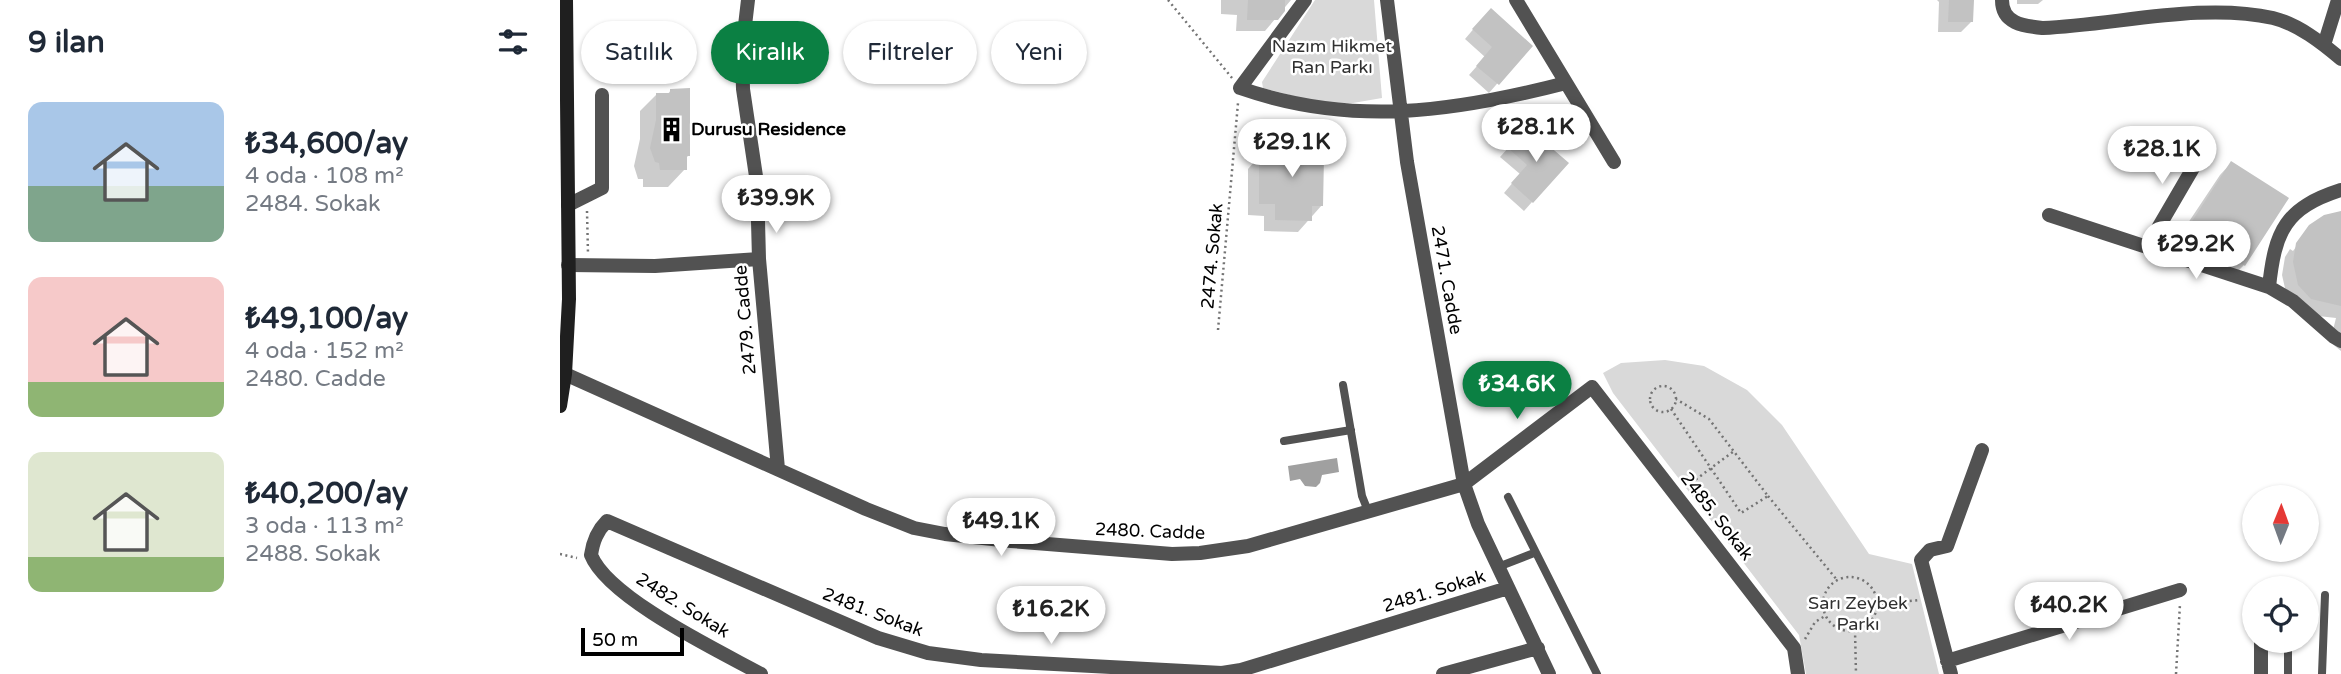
<!DOCTYPE html>
<html lang="tr">
<head>
<meta charset="utf-8">
<style>
  :root { --surface:#fff; --page:#f2f2f3; --text:#1f2937; --muted:#747a83; --accent:#0b8043 }
  body { margin:0; font-family:"Varela Round",sans-serif; background:var(--page); color:var(--text); height:100vh; display:flex; flex-direction:column; font-size:26px; white-space:nowrap }
  * { box-sizing:border-box; margin:0 }
  p { font-size:23px; color:var(--muted) }
  .icon { flex:none; width:38px; height:38px; fill:none; stroke:currentColor; stroke-width:2; stroke-linecap:round; stroke-linejoin:round }
  .map { position:relative; flex:1; overflow:hidden }
  .panel { display:flex; flex-direction:column; background:var(--surface); width:560px }
  .panel>* { flex:none }
  .hud { position:absolute; left:21px; top:21px; width:665px; height:63px; display:flex; gap:14px }
  .needle { width:46px; rotate:1deg }
  .buttons { position:absolute; left:1682px; top:485px; display:grid; gap:14px }
  .buttons a { display:grid; place-items:center; width:77px; height:77px; border-radius:50%; background:var(--surface); box-shadow:0 2px 5px #0004; font-size:35px }
  .scale { position:absolute; left:21px; bottom:18px; width:103px; box-sizing:border-box; padding-left:7px; border:4px solid #000; border-top:0; font-size:19px; line-height:24px; white-space:nowrap; color:#000; -webkit-text-stroke:5px #fff; paint-order:stroke }
  .price { position:absolute; translate:-50% -60px; padding:0 16px; border-radius:24px; background:#fff; color:#222; font-size:23px; line-height:46px; filter:drop-shadow(0 2px 4px #0008) }
  .price::after { content:''; position:absolute; left:50%; top:42px; width:21px; height:16px; margin-left:-10px; background:inherit; clip-path:polygon(0 0,100% 0,50% 100%) }
  .price.selected { background:var(--accent); color:#fff }
  ul { padding:0; list-style:none }
  li { display:flex; align-items:center; gap:21px; height:175px; padding:0 28px }
  li span { display:grid; place-items:center; flex:none; width:196px; height:140px; border-radius:14px; color:#555 }
  li>.icon { margin-inline-start:auto }
  span .icon { width:84px; height:84px; fill:#fffc; stroke-width:1 }
  li b { font-size:30px }
  h2 { display:flex; justify-content:space-between; align-items:center; height:84px; padding:0 28px; font-size:30px }
  .tag { padding:0 24px; border-radius:32px; background:var(--surface); box-shadow:0 2px 5px #0004; font-size:24px; line-height:63px }
  .tag.selected { background:var(--accent); color:#fff }
  main { display:flex; flex:1; min-height:0 }
  .map>svg:first-child { display:block }
</style>
</head>
<body>
<main>
<section class="panel">
<h2>9 ilan<svg class="icon" aria-label="filters" viewBox="0 0 24 24"><path d="M4 7h16M4 17h16"/><circle cx="9" cy="7" r="2"/><circle cx="15" cy="17" r="2"/></svg></h2>
<ul>
<li><span style="background:linear-gradient(#a9c7e8 60%,#7fa58c 0)"><svg class="icon" aria-label="home" viewBox="0 0 24 24"><path d="M3 11l9-7 9 7M6 9v11h12V9"/></svg></span><div><b>₺34,600/ay</b><p>4 oda · 108 m²</p><p>2484. Sokak</p></div></li>
<li><span style="background:linear-gradient(#f6c9c9 75%,#8fb573 0)"><svg class="icon" aria-label="home" viewBox="0 0 24 24"><path d="M3 11l9-7 9 7M6 9v11h12V9"/></svg></span><div><b>₺49,100/ay</b><p>4 oda · 152 m²</p><p>2480. Cadde</p></div></li>
<li><span style="background:linear-gradient(#dfe7d0 75%,#8fb573 0)"><svg class="icon" aria-label="home" viewBox="0 0 24 24"><path d="M3 11l9-7 9 7M6 9v11h12V9"/></svg></span><div><b>₺40,200/ay</b><p>3 oda · 113 m²</p><p>2488. Sokak</p></div></li>
</ul>
</section>
<div class="map">
<svg width="1781" height="674" viewBox="0 0 1781 674">
  <rect width="100%" height="100%" fill="#fff"/>
  <!-- green -->
  <path fill="#d9d9d9" d="M 755,0 L 814,0 L 822,98 L 793,103 L 763,104 L 703,88 L 702,82 Z
    M 1105,360 L 1144,366 L 1187,390 L 1222,425 L 1309,554 L 1352,564 L 1379,674 L 1246,674 L 1239,635 L 1053,393 L 1043,373 L 1061,363 Z"/>
  <!-- water -->
  <path fill="#a0a0a0" d="M 777,458 L 779,472 L 762,475 L 760,483 L 756,487 L 745,486 L 740,479 L 730,481 L 728,466 Z"/>
  <!-- shadow -->
  <path fill="#0003" d="M 661,0 L 731,0 L 705,31 L 676,31 L 677,15 L 661,14 Z
    M 1377,0 L 1412,0 L 1411,22 L 1401,32 L 1378,32 L 1379,2 Z
    M 1457,0 L 1483,0 L 1478,4 L 1457,4 Z
    M 922,19 L 970,46 L 929,93 L 909,75 L 925,57 L 905,39 Z
    M 111,90 L 129,155 L 125,159 L 125,169 L 108,187 L 83,187 L 83,179 L 78,179 L 74,166 L 80,139 L 80,111 L 97,94 L 107,95 Z
    M 966,128 L 972,202 L 964,211 L 944,193 L 960,174 L 940,157 Z
    M 713,140 L 751,159 L 762,205 L 738,232 L 704,231 L 704,216 L 688,215 L 688,169 Z
    M 1671,163 L 1684,265 L 1672,277 L 1616,241 L 1660,175 Z
    M 1781,213 L 1781,351 L 1770,342 L 1776,318 L 1758,316 L 1727,297 L 1722,275 L 1725,257 L 1730,249 L 1733,251 L 1747,232 L 1765,217 Z"/>
  <!-- building -->
  <path fill="#c2c2c2" d="M 688,0 L 725,0 L 725,11 L 718,20 L 687,20 Z
    M 1389,0 L 1414,0 L 1413,22 L 1388,22 Z
    M 931,8 L 973,46 L 939,85 L 916,66 L 932,47 L 912,29 Z
    M 130,88 L 130,156 L 127,156 L 127,170 L 100,170 L 99,163 L 95,162 L 90,148 L 96,120 L 96,93 L 110,93 L 110,89 Z
    M 966,126 L 1009,163 L 973,203 L 951,183 L 967,165 L 947,147 Z
    M 712,138 L 753,138 L 752,157 L 764,157 L 763,206 L 752,206 L 752,221 L 715,220 L 715,204 L 699,204 L 699,155 L 712,155 Z
    M 1671,161 L 1729,198 L 1685,266 L 1627,229 Z
    M 1781,211 L 1781,306 L 1751,299 L 1738,285 L 1733,262 L 1736,243 L 1749,225 L 1764,215 Z"/>
  <g fill="none" stroke-linecap="round" stroke-linejoin="round">
    <!-- path -->
    <path stroke="#747474" stroke-width="2.5" stroke-dasharray="2 3.5" stroke-linecap="butt" d="M 608,0 L 672,78
      M 27,211 L 28,254
      M 658,330 L 678,103
      M1090 399a13 13 0 1 1 26 0a13 13 0 1 1-26 0Z
      M 1111,409 L 1181,513 L 1208,496 L 1149,419 L 1116,399
      M 1127,486 L 1174,451
      M 1208,496 L 1277,580
      M 0,554 L 17,558
      M1263 604a27 27 0 1 1 54 0a27 27 0 1 1-54 0Z
      M 1317,605 L 1359,600
      M 1295,630 L 1296,674
      M 1245,639 L 1255,622 L 1265,616
      M 1616,674 L 1620,604"/>
    <!-- service -->
    <path stroke="#525252" stroke-width="8" d="M 783,385 L 802,496 L 808,511
      M 724,441 L 791,430
      M 948,497 L 1037,674
      M 938,567 L 974,553
      M 1728,674 L 1728,640
      M 1762,674 L 1765,595"/>
    <!-- minor -->
    <path stroke="#525252" stroke-width="14" d="M 188,0 L 182,51 L 183,89 L 197,183 L 199,259 L 218,469
      M 745,0 L 680,88 C 792,127 894,112 1006,83
      M 827,0 L 847,162 L 904,484 L 918,524 L 989,674
      M 956,0 L 1054,162
      M 1442,0 C 1442,24 1464,26 1483,28 C 1556,25 1641,2 1713,18 C 1738,24 1762,43 1781,59
      M 1764,45 L 1778,0
      M 8,205 L 42,188 L 42,95
      M 1489,215 L 1709,287 L 1733,301 L 1774,337 L 1781,341
      M 1587,247 L 1647,144
      M 8,265 L 95,266 L 199,259
      M 1709,287 C 1715,231 1725,208 1781,190
      M 5,374 L 306,509 L 354,528 L 385,534 L 451,541 L 612,554 L 640,553 L 688,546 L 904,484 L 1032,387 L 1234,648 L 1238,674
      M 1387,661 L 1620,590
      M 201,674 C 159,651 48,598 31,555 C 33,541 37,531 47,521 L 318,638 L 368,653 L 421,660 L 662,673 L 681,670 L 948,588
      M 883,674 L 978,648
      M 1391,674 L 1361,560 L 1370,550 L 1387,546 L 1422,450
      M 1701,674 L 1701,640"/>
    <!-- secondary -->
    <path stroke="#1f1f1f" stroke-width="14" d="M 0,406 L 5,374 L 9,299 L 6,0"/>
  </g>
  <!-- icons -->
  <defs>
    <symbol id="building-bare" viewBox="-9 -9 18 18"><path d="M-4-6H4V6H1V3H-1V6H-4ZM-2.5-4.3h1.7v1.8h-1.7ZM.8-4.3h1.7v1.8H.8ZM-2.5-1h1.7V.8h-1.7ZM.8-1h1.7V.8H.8Z" fill="#000" stroke="#fff" stroke-width="2.5" paint-order="stroke"/></symbol>
  </defs>
  <g fill-rule="evenodd">
    <use href="#building-bare" x="94" y="112" width="35" height="35"/>
  </g>
  <g text-anchor="middle" stroke-width="5" stroke-linejoin="round" paint-order="stroke">
    <!-- park labels -->
    <g font-size="18" fill="#303030" stroke="#fff">
      <text x="772" y="52">Nazım Hikmet<tspan x="772" dy="21">Ran Parkı</tspan></text>
      <text x="1298" y="609">Sarı Zeybek<tspan x="1298" dy="21">Parkı</tspan></text>
    </g>
    <!-- poi labels -->
    <g font-size="18" font-weight="bold" fill="#000" stroke="#fff" text-anchor="start">
      <text x="131" y="135">Durusu Residence</text>
    </g>
    <!-- street labels -->
    <g font-size="18" fill="#000" stroke="#fff">
      <text transform="translate(652 256) rotate(-85)" y="6">2474. Sokak</text>
      <text transform="translate(887 280) rotate(80)" y="6">2471. Cadde</text>
      <text transform="translate(185 320) rotate(-95)" y="6">2479. Cadde</text>
      <text transform="translate(1157 516) rotate(52)" y="6">2485. Sokak</text>
      <text transform="translate(590 531) rotate(2)" y="6">2480. Cadde</text>
      <text transform="translate(874 591) rotate(-17)" y="6">2481. Sokak</text>
      <text transform="translate(123 605) rotate(32)" y="6">2482. Sokak</text>
      <text transform="translate(313 612) rotate(21)" y="6">2481. Sokak</text>
    </g>
  </g>
</svg>
<div class="buttons">
<a><svg class="needle" viewBox="-14 -14 28 28"><path d="M0-13l5 13h-10z" fill="#e53935"/><path d="M0 13l5-13h-10z" fill="#747a83"/></svg></a>
<a><svg class="icon" aria-label="locate" viewBox="0 0 24 24"><circle cx="12" cy="12" r="6"/><path d="M12 2v4M12 18v4M2 12h4M18 12h4"/></svg></a>
</div>
<div class="scale">50 m</div>
<b class="price" style="left:976px;top:164px">₺28.1K</b>
<b class="price" style="left:732px;top:179px">₺29.1K</b>
<b class="price" style="left:1602px;top:186px">₺28.1K</b>
<b class="price" style="left:216px;top:235px">₺39.9K</b>
<b class="price" style="left:1636px;top:281px">₺29.2K</b>
<b class="price selected" style="left:957px;top:421px">₺34.6K</b>
<b class="price" style="left:441px;top:558px">₺49.1K</b>
<b class="price" style="left:1509px;top:642px">₺40.2K</b>
<b class="price" style="left:491px;top:646px">₺16.2K</b>
<div class="hud">
<a class="tag">Satılık</a>
<a class="tag selected">Kiralık</a>
<a class="tag">Filtreler</a>
<a class="tag">Yeni</a>
</div>
</div>
</main>
</body>
</html>
